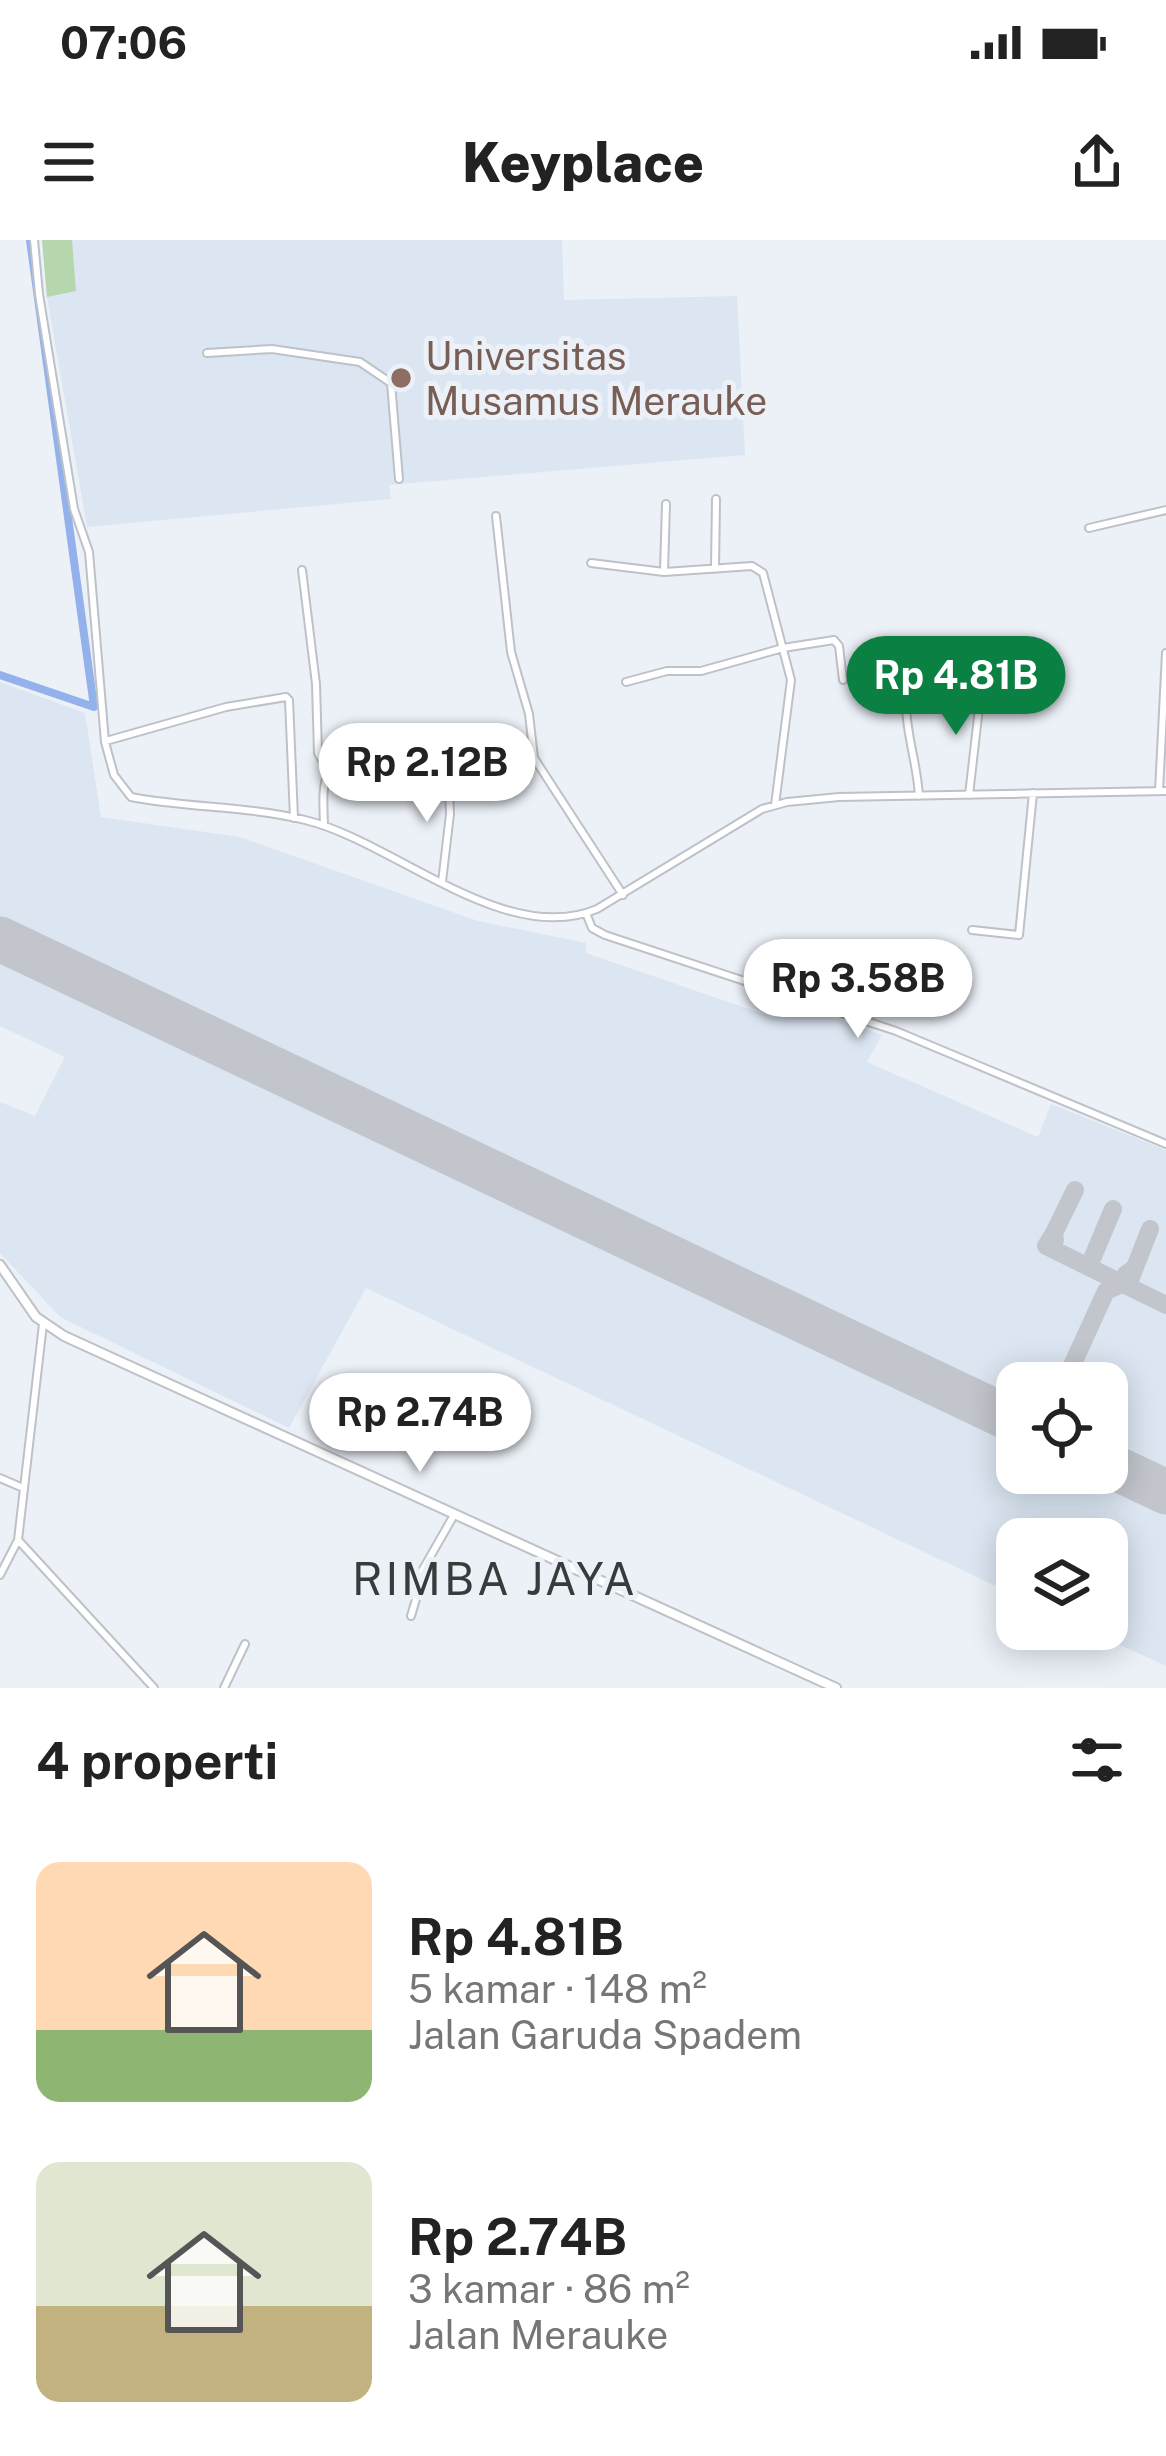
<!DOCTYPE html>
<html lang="id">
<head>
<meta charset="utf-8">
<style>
  :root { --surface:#fff; --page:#f2f2f2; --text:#222; --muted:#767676; --accent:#0b8043 }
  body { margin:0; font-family:"Public Sans",sans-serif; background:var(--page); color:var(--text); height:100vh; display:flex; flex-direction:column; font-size:45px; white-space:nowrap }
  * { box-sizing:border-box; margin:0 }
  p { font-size:39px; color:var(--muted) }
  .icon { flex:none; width:66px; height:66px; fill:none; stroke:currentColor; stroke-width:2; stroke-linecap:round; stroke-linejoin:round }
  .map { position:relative; height:1448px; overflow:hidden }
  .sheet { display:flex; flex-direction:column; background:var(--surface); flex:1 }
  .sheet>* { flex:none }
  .controls { position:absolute; left:996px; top:1122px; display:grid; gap:24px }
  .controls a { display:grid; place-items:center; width:132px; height:132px; border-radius:24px; background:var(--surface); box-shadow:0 6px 30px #0003; font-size:60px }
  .price { position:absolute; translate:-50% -102px; padding:0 27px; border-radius:42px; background:#fff; color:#222; font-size:39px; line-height:78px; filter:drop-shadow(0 3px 6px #0008) }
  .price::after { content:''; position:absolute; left:50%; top:72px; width:36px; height:27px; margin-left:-18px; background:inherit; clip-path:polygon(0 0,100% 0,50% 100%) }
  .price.selected { background:var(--accent); color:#fff }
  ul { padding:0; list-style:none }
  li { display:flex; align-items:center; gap:36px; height:300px; padding:0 36px }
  li span { display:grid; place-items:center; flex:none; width:336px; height:240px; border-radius:24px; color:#555 }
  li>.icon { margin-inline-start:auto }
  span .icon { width:144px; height:144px; fill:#fffc; stroke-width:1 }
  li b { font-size:51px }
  h2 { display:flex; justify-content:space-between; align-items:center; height:144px; padding:0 36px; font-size:51px }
  .status { display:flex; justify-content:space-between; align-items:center; height:84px; padding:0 60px; background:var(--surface); direction:ltr }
  .status svg { height:33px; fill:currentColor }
  header { display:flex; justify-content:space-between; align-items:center; height:156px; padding:0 36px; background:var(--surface); font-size:54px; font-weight:800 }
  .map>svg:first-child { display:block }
</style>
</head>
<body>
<div class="status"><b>07:06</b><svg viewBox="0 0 49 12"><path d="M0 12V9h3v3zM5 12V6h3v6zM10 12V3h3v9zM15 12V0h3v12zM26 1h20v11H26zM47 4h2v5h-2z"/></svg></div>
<header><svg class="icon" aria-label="menu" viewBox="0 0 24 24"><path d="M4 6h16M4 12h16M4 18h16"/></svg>Keyplace<svg class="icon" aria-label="share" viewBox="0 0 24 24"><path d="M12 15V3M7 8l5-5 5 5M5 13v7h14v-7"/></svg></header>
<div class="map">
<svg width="1166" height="1448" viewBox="0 0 1166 1448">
  <rect width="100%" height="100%" fill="#ecf1f8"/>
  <!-- built -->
  <path fill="#dbe6f2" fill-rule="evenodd" d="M 42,0 L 562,0 L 564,60 L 737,56 L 745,215 L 389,245 L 391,259 L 87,287 L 47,57 Z
    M 0,442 L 85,473 L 101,577 L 240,597 L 478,681 L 586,703 L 586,713 L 775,778 L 782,759 L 882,795 L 867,822 L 1038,897 L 1051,864 L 1166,910 L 1166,1426 L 1085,1389 L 1107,1389 L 1107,1299 L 1017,1299 L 1017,1356 L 366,1048 L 289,1188 L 60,1077 L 0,1013 L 0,862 L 35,876 L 65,817 L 0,786 ZM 1107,1143 L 1107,1233 L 1017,1233 L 1017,1143 Z"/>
  <!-- green -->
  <path fill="#b6d7ae" d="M 42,0 L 72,0 L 76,51 L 47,57 Z"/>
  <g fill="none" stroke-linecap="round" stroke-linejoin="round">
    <!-- canal -->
    <path stroke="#93b1eb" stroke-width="8" d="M 0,435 L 94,467 L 30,0"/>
    <!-- taxiway -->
    <path stroke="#c2c6cc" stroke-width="18" d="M 1054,993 L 1046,1006 L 1166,1065
      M 1055,1000 L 1054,993 L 1075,950
      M 1089,1026 L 1113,969
      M 1130,1040 L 1150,989
      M 1064,1143 L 1106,1051 L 1124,1043 L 1126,1034 L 1132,1030"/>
    <!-- runway -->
    <path stroke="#c2c6cc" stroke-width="45" d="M 0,699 L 1017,1182
      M 1107,1224 L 1166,1252"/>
    <defs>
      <path id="minor" d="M 34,0 L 39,54 L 74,269 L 89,312 L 105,502 L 114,535 L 131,557 C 188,568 248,566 305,580 C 393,601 505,708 597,669 L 762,569 L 787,562 L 839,557 L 1166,551
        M 207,113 L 272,109 L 360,122 L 391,143 L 399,239
        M 496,276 L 511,412 L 529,474 L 534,518 L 623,655
        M 1089,288 L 1166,270
        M 591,323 L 664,332 L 752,326 L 763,333 L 791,440 L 775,565
        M 715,329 L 716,259
        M 302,330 L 316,444 L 318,513 L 327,530
        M 664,332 L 666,264
        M 924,407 L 928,459
        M 626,442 L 667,431 L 701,431 L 783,408 L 834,400 L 839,406 L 843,440
        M 106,501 L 226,467 L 286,457 L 289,460 L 294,578
        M 1159,551 L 1166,413
        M 919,556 C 917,523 907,498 906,466 C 922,455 956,456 975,462 L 979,468 L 969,555
        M 324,585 C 322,536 321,520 376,508 L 401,541
        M 442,642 L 450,574 L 448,529
        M 586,673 L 592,688 L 605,695 L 896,791 L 1166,904
        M 972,690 L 1019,695 L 1033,553
        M 0,1238 L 23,1248
        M 19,1301 L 154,1448
        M 0,1335 L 18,1300 L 43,1084
        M 411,1376 L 416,1359 L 414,1345 L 454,1275
        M 224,1448 L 245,1404"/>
      <path id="tertiary" d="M 0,1025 L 36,1077 L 64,1096 L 836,1448"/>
    </defs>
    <!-- minor casing -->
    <use href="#minor" stroke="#bdc2c8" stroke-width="10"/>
    <!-- tertiary casing -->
    <use href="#tertiary" stroke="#bdc2c8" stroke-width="12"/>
    <!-- minor -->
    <use href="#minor" stroke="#fff" stroke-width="6"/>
    <!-- tertiary -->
    <use href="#tertiary" stroke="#fff" stroke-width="8"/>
  </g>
  <!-- markers -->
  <circle fill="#8d6e63" stroke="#ecf1f8" stroke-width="4.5" cx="401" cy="138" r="12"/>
  <g text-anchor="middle" stroke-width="10" stroke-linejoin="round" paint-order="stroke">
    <!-- education labels -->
    <g font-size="39" fill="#785e54" stroke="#ecf1f8" text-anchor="start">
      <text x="425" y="130">Universitas<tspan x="425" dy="45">Musamus Merauke</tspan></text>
    </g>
    <!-- quarter labels -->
    <g font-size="45" letter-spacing="3" fill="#383a3c" stroke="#ecf1f8">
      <text x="495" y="1355">RIMBA JAYA</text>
    </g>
  </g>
</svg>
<div class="controls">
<a><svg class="icon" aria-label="locate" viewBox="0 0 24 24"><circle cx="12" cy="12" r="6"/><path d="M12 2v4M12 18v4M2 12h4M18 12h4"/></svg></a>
<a><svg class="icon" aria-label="layers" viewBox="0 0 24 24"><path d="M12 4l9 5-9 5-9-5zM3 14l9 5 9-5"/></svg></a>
</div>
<b class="price selected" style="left:956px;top:498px">Rp 4.81B</b>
<b class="price" style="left:427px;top:585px">Rp 2.12B</b>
<b class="price" style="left:858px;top:801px">Rp 3.58B</b>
<b class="price" style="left:420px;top:1235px">Rp 2.74B</b>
</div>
<section class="sheet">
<h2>4 properti<svg class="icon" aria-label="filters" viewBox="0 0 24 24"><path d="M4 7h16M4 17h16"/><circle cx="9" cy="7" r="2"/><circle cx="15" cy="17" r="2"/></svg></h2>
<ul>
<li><span style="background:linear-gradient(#ffd9b3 70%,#8fb573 0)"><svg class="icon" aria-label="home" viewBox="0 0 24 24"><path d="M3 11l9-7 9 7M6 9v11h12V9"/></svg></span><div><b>Rp 4.81B</b><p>5 kamar · 148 m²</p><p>Jalan Garuda Spadem</p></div></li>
<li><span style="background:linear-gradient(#dfe7d0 60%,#c2b280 0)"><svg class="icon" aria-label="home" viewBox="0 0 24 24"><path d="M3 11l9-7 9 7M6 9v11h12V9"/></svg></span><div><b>Rp 2.74B</b><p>3 kamar · 86 m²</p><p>Jalan Merauke</p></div></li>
</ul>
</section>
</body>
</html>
